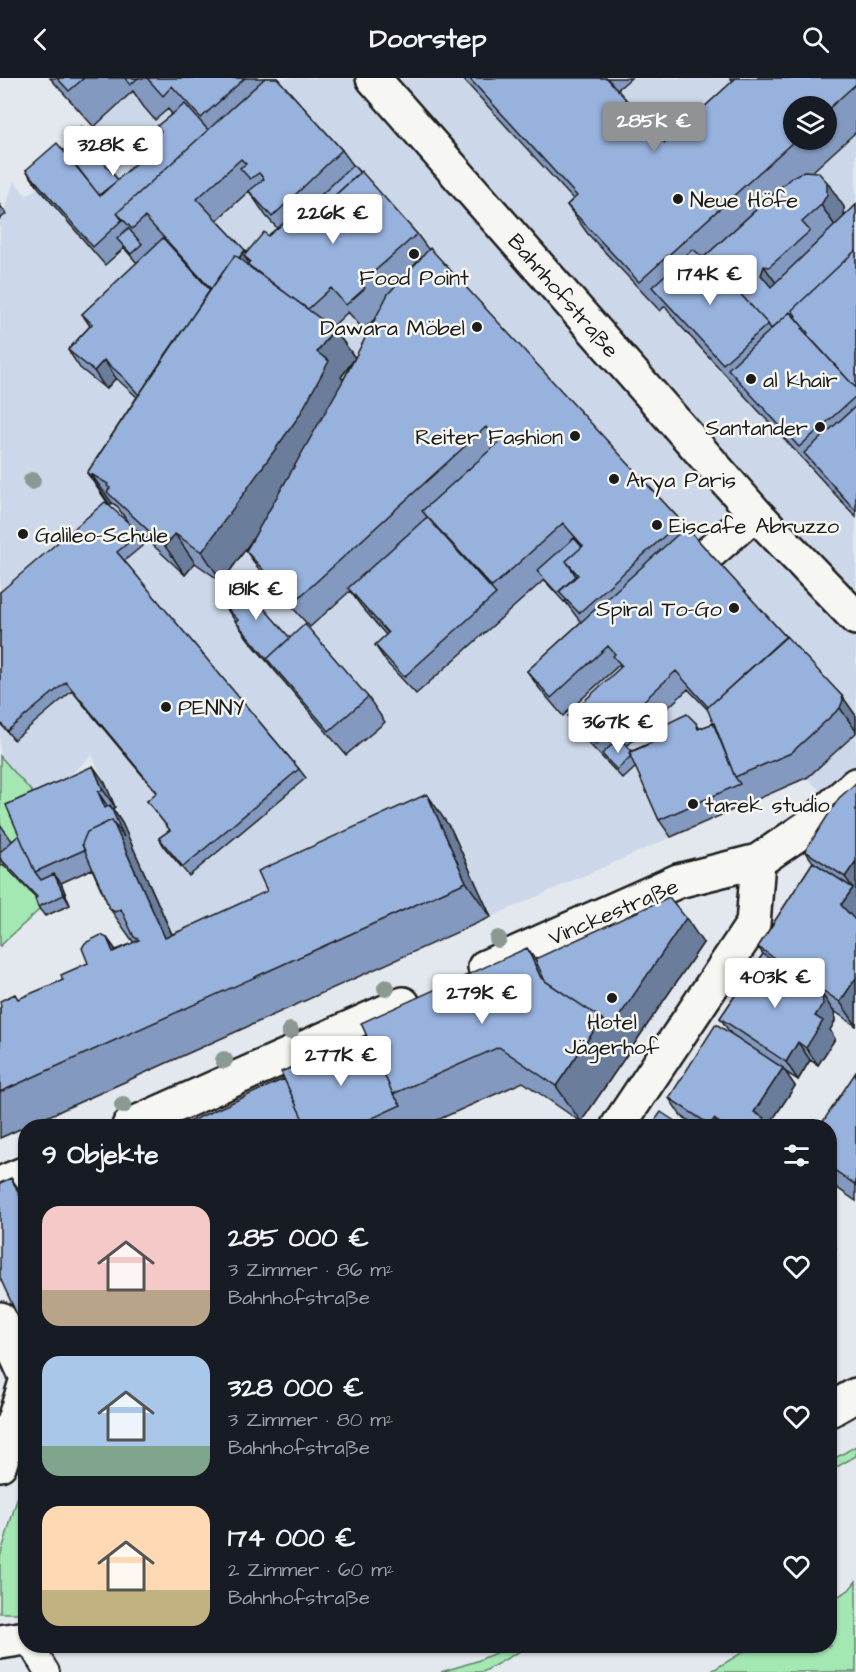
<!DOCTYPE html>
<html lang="de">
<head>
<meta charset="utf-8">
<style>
  :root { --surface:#171b24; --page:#242831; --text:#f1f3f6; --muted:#9ea1a6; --accent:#919294 }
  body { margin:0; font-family:"Architects Daughter",sans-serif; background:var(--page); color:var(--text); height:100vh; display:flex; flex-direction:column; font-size:22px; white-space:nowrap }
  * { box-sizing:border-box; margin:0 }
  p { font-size:20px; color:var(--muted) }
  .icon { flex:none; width:33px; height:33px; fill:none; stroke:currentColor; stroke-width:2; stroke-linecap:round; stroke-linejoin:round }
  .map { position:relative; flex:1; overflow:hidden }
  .details { position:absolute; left:18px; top:1041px; width:819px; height:534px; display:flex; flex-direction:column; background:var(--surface); border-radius:24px; box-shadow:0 2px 4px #0004 }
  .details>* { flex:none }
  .fabs { position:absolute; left:783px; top:18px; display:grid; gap:12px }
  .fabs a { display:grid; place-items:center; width:54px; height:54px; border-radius:50%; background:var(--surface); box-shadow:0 2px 4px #0004; font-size:30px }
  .price { position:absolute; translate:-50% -51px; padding:0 14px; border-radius:6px; background:#fff; color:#222; font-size:20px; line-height:39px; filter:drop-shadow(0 2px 3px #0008) }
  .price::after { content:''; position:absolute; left:50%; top:36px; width:18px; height:14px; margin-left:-9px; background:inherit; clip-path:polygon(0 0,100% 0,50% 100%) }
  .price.current { background:var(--accent); color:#fff }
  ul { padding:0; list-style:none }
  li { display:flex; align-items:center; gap:18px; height:150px; padding:0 24px }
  li span { display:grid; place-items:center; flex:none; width:168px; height:120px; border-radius:18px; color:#555 }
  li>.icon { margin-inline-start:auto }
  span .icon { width:72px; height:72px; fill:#fffc; stroke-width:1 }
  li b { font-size:26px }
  h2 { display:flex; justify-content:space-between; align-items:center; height:72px; padding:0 24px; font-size:26px }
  header { display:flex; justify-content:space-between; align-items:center; height:78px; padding:0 24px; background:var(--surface); font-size:27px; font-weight:700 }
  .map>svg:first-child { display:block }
</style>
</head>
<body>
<header><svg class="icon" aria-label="back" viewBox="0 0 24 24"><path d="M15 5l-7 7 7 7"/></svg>Doorstep<svg class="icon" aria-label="search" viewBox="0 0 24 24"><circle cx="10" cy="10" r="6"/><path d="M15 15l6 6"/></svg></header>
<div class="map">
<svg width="856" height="1594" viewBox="0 0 856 1594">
  <rect width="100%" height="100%" fill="#e3e8ee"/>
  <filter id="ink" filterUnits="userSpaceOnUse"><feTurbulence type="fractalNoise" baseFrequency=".0167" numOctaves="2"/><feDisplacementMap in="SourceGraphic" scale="12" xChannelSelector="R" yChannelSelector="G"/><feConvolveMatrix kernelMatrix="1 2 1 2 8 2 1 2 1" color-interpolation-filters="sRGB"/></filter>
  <g filter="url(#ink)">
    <!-- built -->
    <path fill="#ccd8e9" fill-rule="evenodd" d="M 51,0 L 856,0 L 856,748 L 807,700 L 805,700 L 491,839 L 452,752 L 189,895 L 92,677 L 19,745 L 0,868 L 0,145 L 14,103 L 27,118 L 70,82 L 94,49 ZM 794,28 L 826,28 L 826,62 L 794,62 Z"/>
    <!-- green -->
    <path fill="#a3e7b3" stroke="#608268" stroke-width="1.5" d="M 0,678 L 41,724 L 52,820 L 0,868 L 0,789 L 18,772 L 0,751 Z
      M 856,1368 L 856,1378 L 830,1393 L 830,1383 Z
      M 25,1394 L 25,1535 L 0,1535 L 0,1479 Z
      M 856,1503 L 856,1594 L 710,1594 L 753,1568 L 830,1568 L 830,1523 L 849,1512 Z
      M 511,1568 L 529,1568 L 483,1594 L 441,1594 L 477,1583 Z"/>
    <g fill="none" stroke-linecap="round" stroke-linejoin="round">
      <defs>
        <path id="lane" d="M 31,1568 L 47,1594"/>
        <path id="street" d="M 373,0 L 755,435 L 856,540
          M 707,477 L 755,435
          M 485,889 L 678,803 L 758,783 L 808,749 L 856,707
          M 129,1048 L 403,926
          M 618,1048 L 753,846 L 758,783
          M 0,1106 L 26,1095
          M 0,1241 L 26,1298
          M 830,1332 L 856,1317
          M 0,1386 L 26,1304
          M 0,1564 L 26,1560"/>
      </defs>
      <!-- lane casing -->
      <use href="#lane" stroke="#1c1c1c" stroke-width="28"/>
      <!-- street casing -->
      <use href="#street" stroke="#1c1c1c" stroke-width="38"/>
      <!-- lane -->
      <use href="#lane" stroke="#f6f6f2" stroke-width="24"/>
      <!-- street -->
      <use href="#street" stroke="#f6f6f2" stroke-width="33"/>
    </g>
    <!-- trees -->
    <g fill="#8c9993">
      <circle cx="32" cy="403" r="9"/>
      <circle cx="498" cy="861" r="9"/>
      <circle cx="386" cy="910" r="9"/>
      <circle cx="290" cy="953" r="9"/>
      <circle cx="224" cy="982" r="9"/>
      <circle cx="123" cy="1027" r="9"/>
    </g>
    <!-- wall -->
    <path fill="#8399bf" stroke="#1c1c1c" stroke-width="1.5" fill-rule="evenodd" d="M 50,0 L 277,0 L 342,72 L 353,87 L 417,156 L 428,171 L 681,443 L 686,449 L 786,559 L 842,618 L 856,638 L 856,655 L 808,699 L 671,759 L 659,742 L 636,689 L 623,701 L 580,656 L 568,638 L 621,590 L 619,587 L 563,638 L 539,610 L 527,593 L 581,544 L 576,538 L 565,523 L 564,524 L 544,502 L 416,616 L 387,585 L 375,567 L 386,557 L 361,528 L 350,513 L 310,549 L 263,497 L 246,473 L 253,461 L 222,504 L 195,485 L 185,497 L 141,456 L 147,464 L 124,483 L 299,691 L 306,700 L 189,798 L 165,770 L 159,760 L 170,752 L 147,723 L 157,715 L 72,613 L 14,662 L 0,645 L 0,514 L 127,443 L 117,428 L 112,425 L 110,427 L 107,424 L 87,395 L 137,319 L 116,300 L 106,311 L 80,290 L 68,272 L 90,248 L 82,236 L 137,185 L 124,170 L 105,187 L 38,109 L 26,92 L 93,57 L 99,66 L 94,73 L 118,102 L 150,73 L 145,67 L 161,53 L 157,48 L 172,36 L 168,31 L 155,42 L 143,28 L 133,13 L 94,49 ZM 249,113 L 266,138 L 277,150 L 247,175 L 217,142 ZM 348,234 L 363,251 L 376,240 L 355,280 L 334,251 L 332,249 ZM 354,282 L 343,302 L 341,299 ZM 688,611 L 709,633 L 714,645 L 700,651 L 696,645 L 632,673 L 627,668 Z
      M 462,0 L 631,0 L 617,12 L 665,65 L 733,3 L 730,0 L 856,0 L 856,54 L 812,94 L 844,129 L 844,139 L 856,127 L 856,439 L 677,244 L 665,228 L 660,233 L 588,156 L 567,127 L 573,121 ZM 826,28 L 826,62 L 794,62 Z
      M 0,127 L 6,136 L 0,141 Z
      M 224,527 L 290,560 L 368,619 L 385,644 L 346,677 L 248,561 Z
      M 105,705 L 115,729 L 113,731 L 122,745 L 172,856 L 451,751 L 491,839 L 0,1060 L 0,930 L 63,902 L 88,885 L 107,860 L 116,872 L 134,865 L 110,831 L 92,791 L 61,805 L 70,827 L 45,838 L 38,829 L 36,820 L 3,786 L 0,789 L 0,746 L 12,763 Z
      M 856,705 L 856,948 L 834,933 L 835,943 L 830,952 L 835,961 L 818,987 L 810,982 L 798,1002 L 784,993 L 795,1008 L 769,1047 L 770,1048 L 698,1048 L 681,1038 L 669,1020 L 731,956 L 720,940 L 763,876 L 758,869 L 813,784 L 805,773 Z
      M 703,865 L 581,1044 L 523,1004 L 424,1048 L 180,1048 L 284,1001 L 366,957 L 535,881 Z
      M 856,994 L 856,1123 L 830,1105 L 830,1048 Z
      M 26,1336 L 26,1360 L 20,1352 Z"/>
    <!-- shaded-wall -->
    <path fill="#6a7d9b" stroke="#1c1c1c" stroke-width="1.5" d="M 93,57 L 99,66 L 94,73 L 87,64 Z
      M 827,104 L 844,129 L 844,142 L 838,152 L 821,127 Z
      M 245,172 L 262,196 L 250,183 L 244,178 L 258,197 L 215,216 Z
      M 764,188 L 781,212 L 778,222 L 761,197 Z
      M 334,251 L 355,280 L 341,299 L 350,312 L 320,367 L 222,504 L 202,474 L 317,274 Z
      M 104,282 L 116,300 L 106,311 L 94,293 Z
      M 91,396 L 112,425 L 110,427 L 90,397 Z
      M 175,456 L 195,485 L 185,497 L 165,468 Z
      M 842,618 L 856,638 L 856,653 L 840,630 Z
      M 93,688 L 105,705 L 115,729 L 103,712 Z
      M 98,714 L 110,732 L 105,730 Z
      M 427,716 L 451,751 L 491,839 L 466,804 Z
      M 110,727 L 122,745 L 189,895 L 165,860 L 112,742 Z
      M 856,783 L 856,848 L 841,827 L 853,810 L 845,799 Z
      M 54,796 L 61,805 L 70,827 L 64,817 Z
      M 686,840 L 703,865 L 581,1044 L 556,1008 L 602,941 Z
      M 107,860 L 132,895 L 113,874 Z
      M 527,870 L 552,906 L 541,900 Z
      M 856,900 L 856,947 L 840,924 Z
      M 822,916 L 834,934 L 835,943 L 830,952 L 835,961 L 818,987 L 806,970 Z
      M 798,964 L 810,982 L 798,1002 L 786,984 Z
      M 783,990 L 795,1008 L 769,1047 L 770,1048 L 759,1048 L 754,1034 Z
      M 714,1041 L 719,1048 L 711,1048 L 710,1047 Z
      M 11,1100 L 26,1121 L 26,1130 Z
      M 830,1161 L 836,1170 L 830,1180 Z"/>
    <!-- building -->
    <path fill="#98b2de" stroke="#1c1c1c" stroke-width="1.5" d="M 57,0 L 84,0 L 69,13 Z
      M 125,0 L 138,0 L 130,7 Z
      M 147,0 L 245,0 L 201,40 L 172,8 L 163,18 Z
      M 265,0 L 277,0 L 342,72 L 272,139 L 249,113 L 264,101 L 259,95 L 250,101 L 240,90 L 246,86 L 241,81 L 197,121 L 245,172 L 239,180 L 235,177 L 211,211 L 145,139 L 132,151 L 117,135 Z
      M 469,0 L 607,0 L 665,65 L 736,0 L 856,0 L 856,6 L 826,33 L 826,28 L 794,28 L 794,62 L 795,62 L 639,204 L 567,127 L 577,118 Z
      M 185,26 L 208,52 L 117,135 L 122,142 L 93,169 L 26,92 L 57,65 L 100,118 L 150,72 L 145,67 L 161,53 L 157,48 Z
      M 81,48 L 93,57 L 87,64 L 118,102 L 99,117 L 64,72 Z
      M 353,87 L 360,95 L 314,136 L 307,130 Z
      M 361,93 L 417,156 L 360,206 L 365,210 L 346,227 L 331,210 L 308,231 L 247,187 L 250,183 L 244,178 L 264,154 L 268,158 L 291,139 L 297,148 L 316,135 Z
      M 804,93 L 818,94 L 827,104 L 827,117 L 821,127 L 802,144 L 810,153 L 769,189 L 764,188 L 761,197 L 771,209 L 856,127 L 856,172 L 792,232 L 796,238 L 795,239 L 790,234 L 771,251 L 768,246 L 720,194 L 703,180 L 792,99 Z
      M 128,150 L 142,166 L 131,176 L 117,161 Z
      M 163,160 L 210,212 L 139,317 L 123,299 L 104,282 L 94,293 L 68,272 L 92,246 L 82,236 Z
      M 430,170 L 681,443 L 579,535 L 559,514 L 578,497 L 566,483 L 583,468 L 563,445 L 492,509 L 422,433 L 499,364 L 486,349 L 293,525 L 246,473 L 344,301 L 388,216 Z
      M 693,171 L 720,194 L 768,246 L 723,286 L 652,209 Z
      M 856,172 L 856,310 L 807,257 L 808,255 L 795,239 L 796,238 L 792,232 Z
      M 235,177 L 334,251 L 317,274 L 329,283 L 299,338 L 202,474 L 175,456 L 165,468 L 107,414 L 110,410 L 107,408 L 108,406 L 91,396 L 90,397 L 87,395 L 166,276 Z
      M 790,234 L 804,250 L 802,251 L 856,310 L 856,318 L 799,369 L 728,291 Z
      M 856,328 L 856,433 L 804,375 Z
      M 105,424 L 140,455 L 117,474 L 299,691 L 183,789 L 159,760 L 170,752 L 147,723 L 157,714 L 66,604 L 7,653 L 0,644 L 0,514 Z
      M 427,439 L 496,516 L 404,599 L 375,567 L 388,555 L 348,510 Z
      M 686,449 L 786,559 L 708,629 L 676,593 L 596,667 L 568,638 L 622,588 L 613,578 L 615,576 L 608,568 L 551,620 L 527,593 Z
      M 574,460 L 582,469 L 566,483 L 576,498 L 557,515 L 537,493 Z
      M 238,501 L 290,560 L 267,581 L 272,587 L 236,544 L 238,542 L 224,527 Z
      M 305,546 L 368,619 L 329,653 L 267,581 Z
      M 786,558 L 842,618 L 843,622 L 840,630 L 791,675 L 735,699 L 707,630 Z
      M 687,636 L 696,645 L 698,651 L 714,645 L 735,699 L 740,706 L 659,742 L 629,675 L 666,658 L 662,648 Z
      M 619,660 L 632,673 L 629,675 L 631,678 L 617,692 L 602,676 Z
      M 93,688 L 103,712 L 98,714 L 105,730 L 110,727 L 124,759 L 112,742 L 87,754 L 82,766 L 84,772 L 35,794 L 6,727 Z
      M 856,705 L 856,783 L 845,799 L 805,773 L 839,720 Z
      M 427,716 L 466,804 L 0,1014 L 0,930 L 1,929 L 0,923 L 15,916 L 18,921 L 63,902 L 61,897 L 88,885 L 82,870 L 85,865 L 101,857 L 107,860 L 113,874 L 139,862 L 134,859 L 121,831 L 115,834 L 110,831 L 82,766 L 87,754 L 112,742 L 165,860 L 267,813 L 258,793 Z
      M 19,757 L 35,794 L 41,802 L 54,796 L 64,817 L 38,829 L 35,821 L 37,819 L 0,780 L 0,774 Z
      M 813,784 L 853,810 L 841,827 L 856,843 L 856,900 L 840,924 L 758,869 Z
      M 669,819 L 686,840 L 610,952 L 602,941 L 545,903 L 535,881 Z
      M 527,870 L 541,900 L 602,941 L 556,1008 L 499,969 L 393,1016 L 361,945 Z
      M 763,876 L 822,916 L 823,926 L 815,938 L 823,943 L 806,970 L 798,964 L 786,984 L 720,940 Z
      M 716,946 L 783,990 L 754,1034 L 764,1040 L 759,1048 L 724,1048 L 714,1041 L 710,1047 L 669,1020 Z
      M 366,957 L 393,1016 L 401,1027 L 368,1042 L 371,1048 L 306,1048 L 281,994 Z
      M 856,994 L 856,1107 L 830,1089 L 830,1048 L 820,1048 Z
      M 284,1001 L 306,1048 L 180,1048 Z
      M 661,1034 L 682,1048 L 651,1048 Z
      M 11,1100 L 26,1130 L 26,1256 L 0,1200 L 0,1105 Z
      M 26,1108 L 26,1125 L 19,1111 Z
      M 26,1336 L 26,1354 L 20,1352 Z"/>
  </g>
  <!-- markers -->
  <g fill="#1c1c1c" stroke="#f6f6f2" stroke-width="2">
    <circle cx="678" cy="121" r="6"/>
    <circle cx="414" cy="176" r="6"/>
    <circle cx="477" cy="249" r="6"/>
    <circle cx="751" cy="301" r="6"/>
    <circle cx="820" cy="349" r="6"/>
    <circle cx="575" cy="358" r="6"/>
    <circle cx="614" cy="401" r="6"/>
    <circle cx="657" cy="447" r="6"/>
    <circle cx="23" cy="456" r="6"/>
    <circle cx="734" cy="530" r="6"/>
    <circle cx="166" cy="629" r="6"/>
    <circle cx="693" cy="726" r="6"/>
    <circle cx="612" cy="920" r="6"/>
  </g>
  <g text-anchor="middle" stroke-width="5" stroke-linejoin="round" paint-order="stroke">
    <!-- poi labels -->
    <g font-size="22" fill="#1c1c1c" stroke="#f6f6f2" text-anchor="start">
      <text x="690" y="129">Neue Höfe</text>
      <text x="414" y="207" text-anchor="middle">Food Point</text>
      <text x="465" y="257" text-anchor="end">Dawara Möbel</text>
      <text x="763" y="309">al khair</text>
      <text x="808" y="357" text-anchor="end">Santander</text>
      <text x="563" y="366" text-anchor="end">Reiter Fashion</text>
      <text x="626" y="409">Arya Paris</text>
      <text x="669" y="455">Eiscafe Abruzzo</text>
      <text x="35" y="464">Galileo-Schule</text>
      <text x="722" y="538" text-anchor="end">Spiral To-Go</text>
      <text x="178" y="637">PENNY</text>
      <text x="705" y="734">tarek studio</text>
      <text x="612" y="951" text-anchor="middle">Hotel<tspan x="612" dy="25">Jägerhof</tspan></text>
    </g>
    <!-- street labels -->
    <g font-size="22" fill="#1c1c1c" stroke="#f6f6f2">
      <text transform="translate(564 217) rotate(49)" y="8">Bahnhofstraße</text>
      <text transform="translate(613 833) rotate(-23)" y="8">Vinckestraße</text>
    </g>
  </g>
</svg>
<div class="fabs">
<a><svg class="icon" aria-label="layers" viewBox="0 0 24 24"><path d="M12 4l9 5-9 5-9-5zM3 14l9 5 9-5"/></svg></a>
</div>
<b class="price current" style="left:654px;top:75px">285K €</b>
<b class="price" style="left:113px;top:99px">328K €</b>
<b class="price" style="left:333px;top:167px">226K €</b>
<b class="price" style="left:710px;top:228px">174K €</b>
<b class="price" style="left:256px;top:543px">181K €</b>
<b class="price" style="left:618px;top:676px">367K €</b>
<b class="price" style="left:775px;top:931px">403K €</b>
<b class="price" style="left:482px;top:947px">279K €</b>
<b class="price" style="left:341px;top:1009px">277K €</b>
<section class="details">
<h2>9 Objekte<svg class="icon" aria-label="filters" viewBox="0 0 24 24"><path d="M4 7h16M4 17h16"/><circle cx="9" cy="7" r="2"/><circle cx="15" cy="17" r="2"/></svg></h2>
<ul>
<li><span style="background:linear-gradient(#f6c9c9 70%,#b9a48a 0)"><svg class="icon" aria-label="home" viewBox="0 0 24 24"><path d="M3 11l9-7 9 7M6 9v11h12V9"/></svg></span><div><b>285 000 €</b><p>3 Zimmer · 86 m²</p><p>Bahnhofstraße</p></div><svg class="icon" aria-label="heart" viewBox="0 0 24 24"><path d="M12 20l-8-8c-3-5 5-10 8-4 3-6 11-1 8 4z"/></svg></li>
<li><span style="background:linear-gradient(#a9c7e8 75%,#7fa58c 0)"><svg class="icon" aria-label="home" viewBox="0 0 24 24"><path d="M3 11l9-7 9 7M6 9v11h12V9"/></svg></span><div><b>328 000 €</b><p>3 Zimmer · 80 m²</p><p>Bahnhofstraße</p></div><svg class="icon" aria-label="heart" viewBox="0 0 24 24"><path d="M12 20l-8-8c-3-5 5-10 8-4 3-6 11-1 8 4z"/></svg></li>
<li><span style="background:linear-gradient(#ffd9b3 70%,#c2b280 0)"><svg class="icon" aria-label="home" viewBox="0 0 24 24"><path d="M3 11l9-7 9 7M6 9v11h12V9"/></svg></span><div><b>174 000 €</b><p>2 Zimmer · 60 m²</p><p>Bahnhofstraße</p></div><svg class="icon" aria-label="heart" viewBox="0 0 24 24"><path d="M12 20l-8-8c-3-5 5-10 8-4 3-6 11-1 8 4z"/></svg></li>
</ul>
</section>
</div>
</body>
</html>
